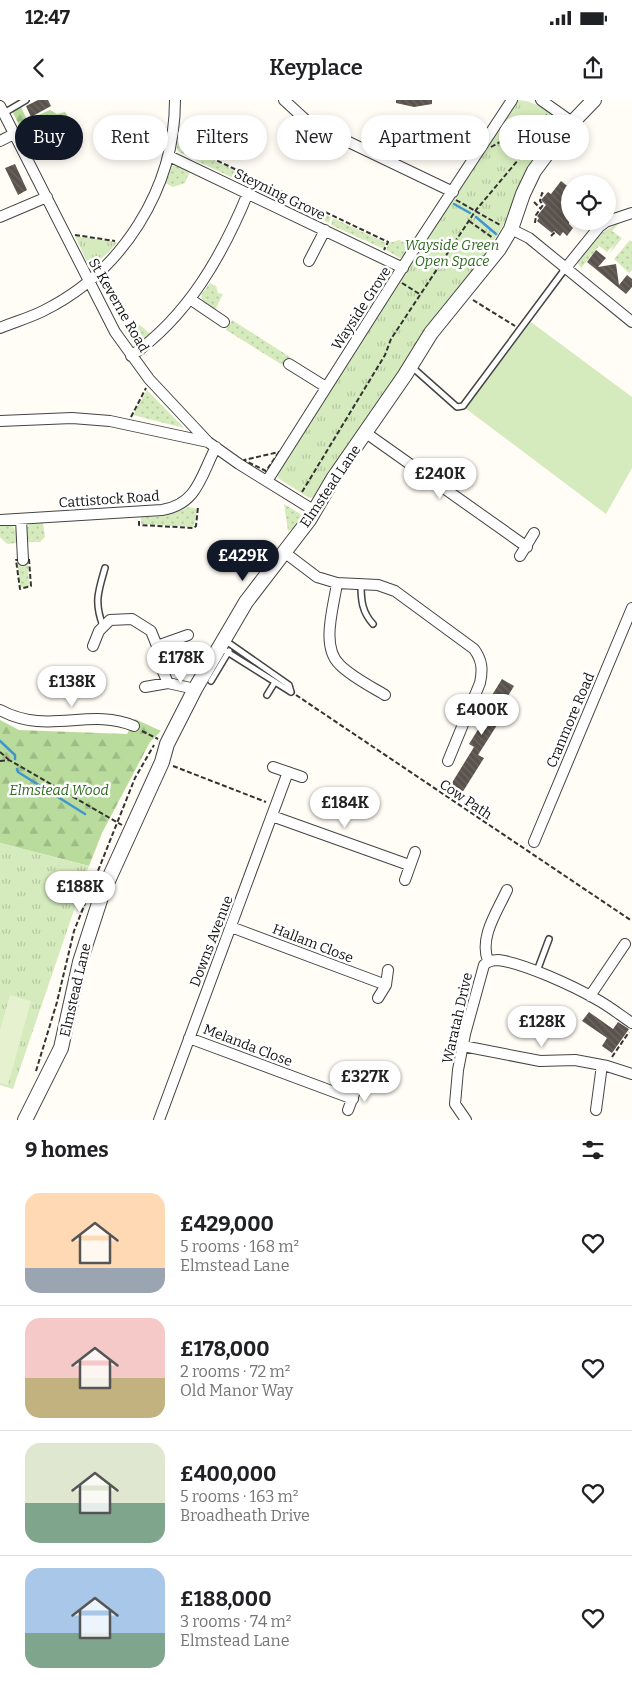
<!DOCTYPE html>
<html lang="en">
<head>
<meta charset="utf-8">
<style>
  :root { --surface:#fff; --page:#f6f6f6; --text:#202124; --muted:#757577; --line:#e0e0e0; --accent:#111827 }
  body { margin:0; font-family:Bitter,serif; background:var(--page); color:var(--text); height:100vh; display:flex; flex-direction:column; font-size:19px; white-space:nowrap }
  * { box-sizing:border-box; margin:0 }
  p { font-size:16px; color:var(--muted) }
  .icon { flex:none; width:28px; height:28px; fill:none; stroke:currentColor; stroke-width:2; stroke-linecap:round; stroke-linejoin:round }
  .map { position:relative; height:1020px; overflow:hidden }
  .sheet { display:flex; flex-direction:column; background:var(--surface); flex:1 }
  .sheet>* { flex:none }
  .hud { position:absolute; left:15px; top:15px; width:602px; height:45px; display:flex; gap:10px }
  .controls { position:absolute; left:561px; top:75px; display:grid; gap:10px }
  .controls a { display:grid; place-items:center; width:55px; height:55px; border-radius:50%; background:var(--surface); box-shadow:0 2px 8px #0003; font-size:25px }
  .price { position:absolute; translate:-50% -42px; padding:0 11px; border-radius:18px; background:#fff; color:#222; font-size:16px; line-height:32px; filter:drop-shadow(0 1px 2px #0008) }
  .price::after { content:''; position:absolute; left:50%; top:30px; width:15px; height:11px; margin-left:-8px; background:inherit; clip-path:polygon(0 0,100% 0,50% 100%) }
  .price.current { background:var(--accent); color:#fff }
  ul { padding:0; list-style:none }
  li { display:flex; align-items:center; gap:15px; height:125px; padding:0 25px }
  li+li { border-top:1px solid var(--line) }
  li span { display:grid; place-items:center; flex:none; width:140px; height:100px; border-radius:15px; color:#555 }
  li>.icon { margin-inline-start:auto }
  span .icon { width:60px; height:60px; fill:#fffc; stroke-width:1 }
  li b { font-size:21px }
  h2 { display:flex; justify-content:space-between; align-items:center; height:60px; padding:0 25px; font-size:21px }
  .chip { padding:0 18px; border-radius:22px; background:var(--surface); box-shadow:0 2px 8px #0003; font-size:18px; line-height:45px }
  .chip.current { background:var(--accent); color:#fff }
  .status { display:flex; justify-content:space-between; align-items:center; height:35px; padding:0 25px; background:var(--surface); direction:ltr }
  .status svg { height:14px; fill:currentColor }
  header { display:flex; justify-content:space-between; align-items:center; height:65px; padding:0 25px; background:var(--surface); font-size:22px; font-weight:600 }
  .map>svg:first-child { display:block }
</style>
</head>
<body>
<div class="status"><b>12:47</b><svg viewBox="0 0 49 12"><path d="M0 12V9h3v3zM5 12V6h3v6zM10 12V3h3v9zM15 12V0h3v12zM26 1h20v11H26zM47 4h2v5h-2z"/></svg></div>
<header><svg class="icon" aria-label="back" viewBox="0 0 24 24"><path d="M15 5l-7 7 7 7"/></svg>Keyplace<svg class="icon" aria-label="share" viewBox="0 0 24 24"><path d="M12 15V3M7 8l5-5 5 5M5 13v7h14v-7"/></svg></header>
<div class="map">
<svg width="632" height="1020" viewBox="0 0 632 1020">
  <defs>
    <pattern id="grass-dots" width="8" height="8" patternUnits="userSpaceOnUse" patternTransform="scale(1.25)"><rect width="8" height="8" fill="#d5ebbd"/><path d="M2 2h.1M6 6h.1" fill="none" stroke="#b6c8a1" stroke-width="1.8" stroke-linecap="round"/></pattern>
    <pattern id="forest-firs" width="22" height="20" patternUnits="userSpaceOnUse" patternTransform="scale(1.25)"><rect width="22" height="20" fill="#b9dc9c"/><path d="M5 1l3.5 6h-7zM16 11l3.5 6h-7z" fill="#9ebc85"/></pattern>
    <pattern id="park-tufts" width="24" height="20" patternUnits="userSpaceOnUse" patternTransform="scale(1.25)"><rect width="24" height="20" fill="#d5ebbd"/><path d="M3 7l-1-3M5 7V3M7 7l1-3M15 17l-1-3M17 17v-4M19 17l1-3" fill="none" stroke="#b6c8a1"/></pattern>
    <pattern id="building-back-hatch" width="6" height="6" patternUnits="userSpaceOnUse" patternTransform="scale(1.25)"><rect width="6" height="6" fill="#5a524d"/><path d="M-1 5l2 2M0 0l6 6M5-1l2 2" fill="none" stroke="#6d6662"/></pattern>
  </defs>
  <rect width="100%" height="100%" fill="#fffdf5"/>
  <!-- grass -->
  <path fill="url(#grass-dots)" d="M 179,35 L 189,36 L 195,50 L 192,58 C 177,51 174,53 179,35 Z
    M 198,53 L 251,78 L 248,85 L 195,60 Z
    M 176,65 L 190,71 L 185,83 L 173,87 L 165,83 L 170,67 Z
    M 254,79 L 331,117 L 329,123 L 251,87 Z
    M 333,118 L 386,143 L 384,149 L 331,125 Z
    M 620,122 L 612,131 L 622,138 L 609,154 L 614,145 L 607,152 L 599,146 L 581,168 L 578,163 L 600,134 Z
    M 399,140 L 410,145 L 404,156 L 400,158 L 386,150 L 389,143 Z
    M 630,140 L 632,142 L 632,170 L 629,173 L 614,159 Z
    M 210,183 L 216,186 L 218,193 L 223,194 L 215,210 L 203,203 L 201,195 Z
    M 232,220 L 290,257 L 284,266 L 226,230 Z
    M 137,223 L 151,234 L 137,244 L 133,243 L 124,230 Z
    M 147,290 L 184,328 L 133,315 Z
    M 284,404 L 302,415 L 293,429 L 288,431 Z
    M 189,407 L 197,409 L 194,427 L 141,424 L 141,417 L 166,416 Z
    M 43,423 L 45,437 L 40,442 L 27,442 L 26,429 L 30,424 Z
    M 12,425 L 16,431 L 17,443 L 7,444 L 0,437 L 0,426 Z
    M 17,460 L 28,460 L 29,487 L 20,487 Z"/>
  <!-- forest -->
  <path fill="url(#forest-firs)" d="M 21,7 L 27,20 L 50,10 L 57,14 L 65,12 L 70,19 L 61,22 L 47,19 L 21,29 L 12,11 Z
    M 135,619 L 161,631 L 150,642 L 102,733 L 89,766 L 0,743 L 0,620 L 19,630 L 127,634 Z"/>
  <!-- park -->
  <path fill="url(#park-tufts)" d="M 516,0 C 533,0 546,9 559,20 L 559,26 L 529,68 L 507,119 L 476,170 L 463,184 L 459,186 L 441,208 L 315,397 L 309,398 L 278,378 L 277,369 Z
    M 75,136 L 117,142 L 109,152 L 91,167 L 88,164 Z
    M 0,743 L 89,766 L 13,989 L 0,985 Z"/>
  <!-- garden -->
  <path fill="#d5ebbd" d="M 531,222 L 632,297 L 632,368 L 606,414 L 465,308 Z"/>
  <!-- pitch -->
  <path fill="#e6f2cf" d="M 10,895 L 31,901 L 8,985 L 0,983 L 0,930 Z"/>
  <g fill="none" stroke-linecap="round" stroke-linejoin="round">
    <!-- stream -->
    <path stroke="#3f96cf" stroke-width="2.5" d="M 454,104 L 470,113
      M 476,117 L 496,134
      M 0,641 L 15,655 L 15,659
      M 17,669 L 18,672 L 85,714"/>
  </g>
  <!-- building -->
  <path fill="url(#building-back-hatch)" d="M 38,0 L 48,0 L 51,6 L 31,17 L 26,6 Z
    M 396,0 L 432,0 L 432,4 L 414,7 L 396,3 Z
    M 15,64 L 27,90 L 18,95 L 5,68 Z
    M 561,81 L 570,88 L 569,124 L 573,128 L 567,136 L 563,132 L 560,136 L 554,131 L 552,133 L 537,121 L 539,118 L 537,116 L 546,105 L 541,100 L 548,92 L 551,94 Z
    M 596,150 L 606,158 L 598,167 L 616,164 L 619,185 L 627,175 L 632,179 L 632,187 L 626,194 L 587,162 Z
    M 502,579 L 514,586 L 494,619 L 499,622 L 478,655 L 484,658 L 462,693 L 450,686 L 474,647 L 469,644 L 489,612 L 484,608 Z
    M 589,912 L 613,929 L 618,922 L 629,929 L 612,953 L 602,946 L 607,938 L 582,921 Z"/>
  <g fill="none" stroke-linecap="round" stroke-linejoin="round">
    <defs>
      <path id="service" d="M 4,13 L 26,0
        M 412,267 L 457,307 L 463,306 L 565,169
        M 361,485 C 361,500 362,512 373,524
        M 103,526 C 94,502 98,492 105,468
        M 226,541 L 289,585 L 291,592
        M 221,548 L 291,592
        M 211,581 L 229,551
        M 267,595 L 275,582
        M 537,871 L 549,839"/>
      <path id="minor" d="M 284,0 L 309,23 L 453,92
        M 541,0 L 572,22
        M 0,6 L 115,232 L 149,279 L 208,342 L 239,364 L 315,411
        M 0,41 L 14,34
        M 169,56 L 403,168
        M 0,117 L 47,97
        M 608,121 L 632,113
        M 511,129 L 529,138 L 632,222
        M 309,161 L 325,130
        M 565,169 L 599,127 L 607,121
        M 190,199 L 224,222
        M 0,228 C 14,222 29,218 43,211 C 122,172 175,89 175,0
        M 131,256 C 188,216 222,156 248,93
        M 289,264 L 326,287
        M 0,321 L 72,318 L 110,321 L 208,342
        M 366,333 L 527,447
        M 267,381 L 411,154 L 512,0
        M 21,419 L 23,460
        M 0,420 L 162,410 C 198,404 201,375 216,347
        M 284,452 L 317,477 L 337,483 L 378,485 L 395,491 L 474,549 C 482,560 483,569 480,583 L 448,661
        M 520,456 L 534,433
        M 337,483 C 334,506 320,547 340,565 C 352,577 370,586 385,595
        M 93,546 L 99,531 L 110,520 L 132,519 L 151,531 L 157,546 L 158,560 L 168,583 L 195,589
        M 157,546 L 188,535
        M 145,587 L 168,583
        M 0,610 C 48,636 89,607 134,626
        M 273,667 L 302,677
        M 272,716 L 409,765
        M 534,742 L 632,508
        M 405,780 L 415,752
        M 231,827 L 386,885
        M 488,861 C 479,837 497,812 507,790
        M 590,896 L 625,844
        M 378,898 L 386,885 L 388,870
        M 189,938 L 353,999
        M 463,946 L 540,961 L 575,960 L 607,966 L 632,974
        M 348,1010 L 357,986
        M 596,1010 L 602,965
        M 159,1020 L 288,672
        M 466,1020 L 455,1004 L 458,970 L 465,934 L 484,865 C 488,861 493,860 498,860 C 524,863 573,886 596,899 C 609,906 620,915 632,923"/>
      <path id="tertiary" d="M 25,1020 L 61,948 L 80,862 L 102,794 L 162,662 L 167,644 L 195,589 L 246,502 L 309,420 L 333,379 L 405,275 L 431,233 L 499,149 L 511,129 L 523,94 L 534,71 L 563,32 L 594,0"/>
    </defs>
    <!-- service casing -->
    <use href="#service" stroke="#444" stroke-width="8"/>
    <!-- minor casing -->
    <use href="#minor" stroke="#444" stroke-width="12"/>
    <!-- tertiary casing -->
    <use href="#tertiary" stroke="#444" stroke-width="16"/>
    <!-- path -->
    <path stroke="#333" stroke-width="2" stroke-dasharray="5 2.5" stroke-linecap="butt" d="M 491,47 L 547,15
      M 194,58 L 197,51 L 388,142 L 384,150
      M 456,100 L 500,125
      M 534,102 L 540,108
      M 469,121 L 493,138
      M 576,121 L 580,125
      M 535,123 L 536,115 L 543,105 L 540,101 L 542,93 L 545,95
      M 75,135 L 115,141
      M 551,136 L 555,132
      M 402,183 L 421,195
      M 473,200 L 515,226
      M 131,317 L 146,288
      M 279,352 L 266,371 L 244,360 Z
      M 302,392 L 385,255 L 391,239 L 476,110 L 524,53 L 549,30
      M 139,421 L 139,425 L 194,428 L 196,426 L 198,407
      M 29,459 L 31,486 L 20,489 L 16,460 Z
      M 296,595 L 632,821
      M 142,631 L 158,639
      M 0,652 L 9,660
      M 0,661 L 9,660 L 122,725
      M 173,666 L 266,702
      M 612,957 L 629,932
      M 36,971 L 57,902 L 74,831 L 135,678 L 154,645"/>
    <!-- service -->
    <use href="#service" stroke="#fff" stroke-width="5"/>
    <!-- minor -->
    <use href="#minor" stroke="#fff" stroke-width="10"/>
    <!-- tertiary -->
    <use href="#tertiary" stroke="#fff" stroke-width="14"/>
  </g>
  <g text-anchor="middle" stroke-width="5" stroke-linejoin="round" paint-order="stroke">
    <!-- street labels -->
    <g font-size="14" fill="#111" stroke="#fff">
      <text transform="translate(280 94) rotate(26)" y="5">Steyning Grove</text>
      <text transform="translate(119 205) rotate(60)" y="5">St Keverne Road</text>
      <text transform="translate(361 208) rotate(-57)" y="5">Wayside Grove</text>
      <text transform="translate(330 386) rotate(-56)" y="5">Elmstead Lane</text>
      <text transform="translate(109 399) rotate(-4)" y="5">Cattistock Road</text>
      <text transform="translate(570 620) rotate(-67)" y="5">Cranmore Road</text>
      <text transform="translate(466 699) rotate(34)" y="5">Cow Path</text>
      <text transform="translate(211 841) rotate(-69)" y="5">Downs Avenue</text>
      <text transform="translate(313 843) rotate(21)" y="5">Hallam Close</text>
      <text transform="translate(75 890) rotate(-77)" y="5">Elmstead Lane</text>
      <text transform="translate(457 918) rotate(-77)" y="5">Waratah Drive</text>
      <text transform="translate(248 945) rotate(21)" y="5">Melanda Close</text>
    </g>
    <!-- park labels -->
    <g font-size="14" font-style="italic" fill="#2f6b1f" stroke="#fff">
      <text x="452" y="150">Wayside Green<tspan x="452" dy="16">Open Space</tspan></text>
      <text x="59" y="695">Elmstead Wood</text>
    </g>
  </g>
</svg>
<div class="controls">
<a><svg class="icon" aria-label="locate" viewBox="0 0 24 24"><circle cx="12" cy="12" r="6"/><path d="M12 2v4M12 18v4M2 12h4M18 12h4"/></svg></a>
</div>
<b class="price" style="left:440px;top:400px">£240K</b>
<b class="price current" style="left:243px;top:482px">£429K</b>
<b class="price" style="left:181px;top:584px">£178K</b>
<b class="price" style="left:72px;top:608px">£138K</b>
<b class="price" style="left:482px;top:636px">£400K</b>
<b class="price" style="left:345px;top:729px">£184K</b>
<b class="price" style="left:80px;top:813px">£188K</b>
<b class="price" style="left:542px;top:948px">£128K</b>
<b class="price" style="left:365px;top:1003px">£327K</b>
<div class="hud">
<a class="chip current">Buy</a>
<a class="chip">Rent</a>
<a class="chip">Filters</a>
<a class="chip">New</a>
<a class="chip">Apartment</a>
<a class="chip">House</a>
</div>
</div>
<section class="sheet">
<h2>9 homes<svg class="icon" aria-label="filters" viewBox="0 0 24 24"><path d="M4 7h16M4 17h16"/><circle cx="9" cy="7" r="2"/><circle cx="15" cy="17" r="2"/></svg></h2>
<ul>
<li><span style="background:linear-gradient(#ffd9b3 75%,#9aa5b1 0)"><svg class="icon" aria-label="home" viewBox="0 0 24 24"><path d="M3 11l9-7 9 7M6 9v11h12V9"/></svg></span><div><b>£429,000</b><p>5 rooms · 168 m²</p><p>Elmstead Lane</p></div><svg class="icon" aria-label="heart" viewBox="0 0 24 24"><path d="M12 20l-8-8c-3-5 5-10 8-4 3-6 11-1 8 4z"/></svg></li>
<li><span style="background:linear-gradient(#f6c9c9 60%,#c2b280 0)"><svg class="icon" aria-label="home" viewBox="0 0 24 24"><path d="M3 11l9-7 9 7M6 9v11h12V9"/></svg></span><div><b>£178,000</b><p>2 rooms · 72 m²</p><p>Old Manor Way</p></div><svg class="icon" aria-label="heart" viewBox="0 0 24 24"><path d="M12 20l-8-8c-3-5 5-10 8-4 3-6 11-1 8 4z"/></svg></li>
<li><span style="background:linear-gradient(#dfe7d0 60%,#7fa58c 0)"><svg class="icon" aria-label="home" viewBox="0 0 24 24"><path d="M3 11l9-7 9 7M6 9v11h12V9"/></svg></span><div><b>£400,000</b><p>5 rooms · 163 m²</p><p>Broadheath Drive</p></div><svg class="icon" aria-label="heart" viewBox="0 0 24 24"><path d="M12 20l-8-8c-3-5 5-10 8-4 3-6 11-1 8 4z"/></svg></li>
<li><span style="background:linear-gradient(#a9c7e8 65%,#7fa58c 0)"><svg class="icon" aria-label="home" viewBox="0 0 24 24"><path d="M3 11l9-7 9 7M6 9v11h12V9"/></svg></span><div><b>£188,000</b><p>3 rooms · 74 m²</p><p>Elmstead Lane</p></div><svg class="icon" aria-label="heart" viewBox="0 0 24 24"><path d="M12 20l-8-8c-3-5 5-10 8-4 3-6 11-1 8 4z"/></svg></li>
</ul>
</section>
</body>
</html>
